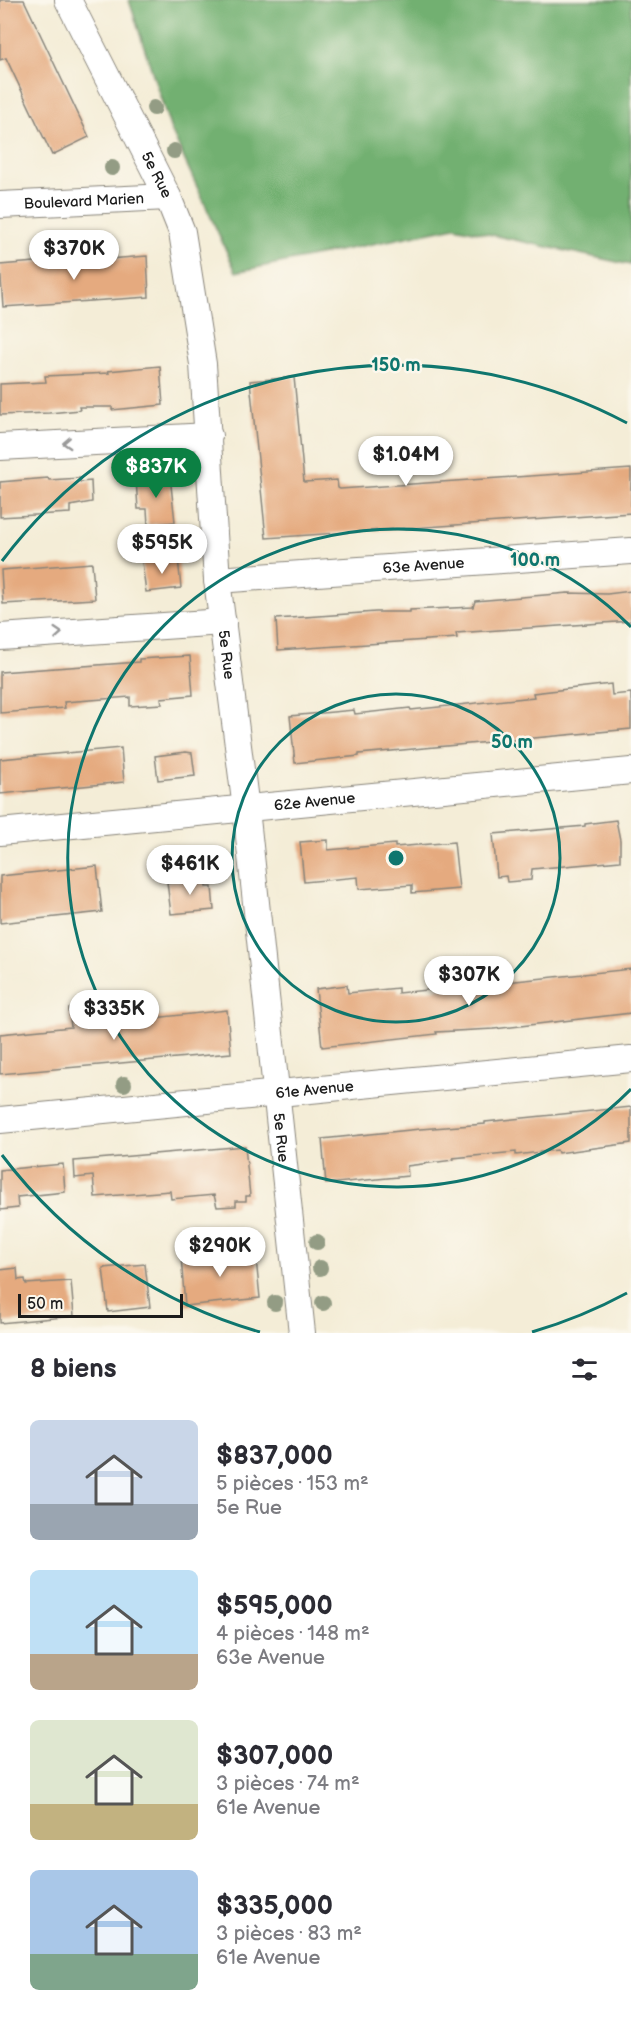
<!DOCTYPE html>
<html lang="fr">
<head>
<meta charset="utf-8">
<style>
  :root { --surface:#fff; --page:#f2f2f3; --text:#2b2b33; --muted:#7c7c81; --accent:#0b8043 }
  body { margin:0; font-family:"Balsamiq Sans",sans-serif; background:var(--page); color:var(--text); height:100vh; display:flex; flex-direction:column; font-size:22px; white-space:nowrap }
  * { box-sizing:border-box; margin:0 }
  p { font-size:20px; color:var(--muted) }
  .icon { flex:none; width:33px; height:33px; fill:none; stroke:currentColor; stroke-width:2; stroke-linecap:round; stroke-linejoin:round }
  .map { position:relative; height:1333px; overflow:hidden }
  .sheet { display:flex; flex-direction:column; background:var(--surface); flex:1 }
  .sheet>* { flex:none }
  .scale { position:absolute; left:18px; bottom:15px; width:165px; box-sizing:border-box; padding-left:6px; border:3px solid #1c1c1c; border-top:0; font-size:16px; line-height:21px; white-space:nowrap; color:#1c1c1c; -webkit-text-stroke:4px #fbf7ec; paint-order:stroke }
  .price { position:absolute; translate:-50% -51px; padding:0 14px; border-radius:21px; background:#fff; color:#222; font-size:20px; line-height:39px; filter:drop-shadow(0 2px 3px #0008) }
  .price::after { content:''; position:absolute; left:50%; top:36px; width:18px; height:14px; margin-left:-9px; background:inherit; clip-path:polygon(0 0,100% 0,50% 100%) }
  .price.selected { background:var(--accent); color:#fff }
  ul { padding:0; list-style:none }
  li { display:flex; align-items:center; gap:18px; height:150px; padding:0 30px }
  li span { display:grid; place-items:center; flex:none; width:168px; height:120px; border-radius:9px; color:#555 }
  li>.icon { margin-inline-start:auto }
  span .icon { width:72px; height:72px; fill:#fffc; stroke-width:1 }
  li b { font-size:26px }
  h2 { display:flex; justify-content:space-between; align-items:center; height:72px; padding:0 30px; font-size:26px }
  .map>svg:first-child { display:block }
</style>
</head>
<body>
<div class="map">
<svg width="631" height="1333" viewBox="0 0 631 1333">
  <rect width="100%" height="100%" fill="#fbf7ec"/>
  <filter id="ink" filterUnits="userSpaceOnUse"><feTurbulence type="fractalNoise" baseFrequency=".0167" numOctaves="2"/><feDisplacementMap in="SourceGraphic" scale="12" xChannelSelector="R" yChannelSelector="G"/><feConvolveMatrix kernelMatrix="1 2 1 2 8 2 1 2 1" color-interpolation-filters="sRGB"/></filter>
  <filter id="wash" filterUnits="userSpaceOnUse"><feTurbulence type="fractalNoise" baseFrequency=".008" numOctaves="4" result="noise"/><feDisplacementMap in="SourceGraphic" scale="24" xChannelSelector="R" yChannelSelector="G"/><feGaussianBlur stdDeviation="1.35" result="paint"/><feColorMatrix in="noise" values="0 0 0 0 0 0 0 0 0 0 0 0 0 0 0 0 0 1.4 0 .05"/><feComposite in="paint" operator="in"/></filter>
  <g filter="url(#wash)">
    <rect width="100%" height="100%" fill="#f4edd7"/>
    <!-- forest -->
    <path fill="#72b071" stroke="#476646" stroke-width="1.5" d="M 129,0 L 631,0 L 631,265 L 455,227 L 236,272 L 171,130 Z"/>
    <g id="blocks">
      <!-- building -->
      <path fill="#e5aa7f" d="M 0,0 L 24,0 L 89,137 L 52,155 L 6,58 L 0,60 Z
        M 147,256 L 149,297 L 3,307 L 0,265 L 71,259 L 95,260 Z
        M 160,366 L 163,405 L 112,410 L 112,407 L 79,407 L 80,410 L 49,413 L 0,415 L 0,384 L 46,382 L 45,376 L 109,373 L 108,371 Z
        M 294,377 L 304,482 L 337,480 L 338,488 L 340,489 L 631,469 L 631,513 L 266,538 L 250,381 Z
        M 170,476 L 175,522 L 148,525 L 147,509 L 138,509 L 136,479 Z
        M 48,478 L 49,480 L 80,478 L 80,482 L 91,481 L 92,502 L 70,506 L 70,513 L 0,517 L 0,482 Z
        M 178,558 L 181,588 L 146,592 L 142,562 Z
        M 92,563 L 95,599 L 3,604 L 1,570 Z
        M 631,591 L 631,621 L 456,633 L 457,638 L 278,650 L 276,619 L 376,612 L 410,612 L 410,610 L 473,607 L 475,601 L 568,593 L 607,594 Z
        M 190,656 L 193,695 L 161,698 L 162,704 L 130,706 L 130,697 L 64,702 L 65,708 L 0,713 L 0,672 L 139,662 L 139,659 Z
        M 611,684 L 612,695 L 631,693 L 631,729 L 359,754 L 359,756 L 295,763 L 290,716 L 354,710 L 355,714 L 410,708 L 411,710 L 534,697 L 533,693 Z
        M 121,748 L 124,782 L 0,794 L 0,759 Z
        M 186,752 L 192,753 L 195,776 L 158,780 L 155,756 Z
        M 616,820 L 620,840 L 620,861 L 532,869 L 531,880 L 507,882 L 506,876 L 497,877 L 493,834 L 585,826 L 585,824 Z
        M 328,840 L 328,850 L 395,844 L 395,847 L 454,842 L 459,889 L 412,893 L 412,885 L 359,889 L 358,877 L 304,882 L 300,842 Z
        M 97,866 L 102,912 L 0,923 L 0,876 Z
        M 205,878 L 206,887 L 212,887 L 214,910 L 171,914 L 167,882 Z
        M 631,969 L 631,1013 L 494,1029 L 436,1032 L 437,1034 L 322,1047 L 316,989 L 347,985 L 348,993 L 398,988 L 398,993 Z
        M 98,1006 L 99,1024 L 227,1010 L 231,1053 L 0,1074 L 0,1034 L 71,1027 L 69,1009 Z
        M 631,1107 L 631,1143 L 558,1153 L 557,1150 L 516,1155 L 516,1152 L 453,1158 L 454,1160 L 407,1166 L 408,1176 L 326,1184 L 322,1139 L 420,1129 L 485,1124 L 485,1122 Z
        M 245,1146 L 250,1196 L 246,1196 L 246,1201 L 236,1201 L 236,1206 L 217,1207 L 214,1195 L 171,1199 L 170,1191 L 95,1197 L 93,1176 L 75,1178 L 74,1161 Z
        M 63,1164 L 65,1192 L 17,1197 L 18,1208 L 0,1210 L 0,1170 Z
        M 255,1249 L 260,1298 L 185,1306 L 181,1257 Z
        M 145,1264 L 150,1307 L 108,1312 L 103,1268 Z
        M 17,1268 L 18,1280 L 25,1279 L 26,1284 L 71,1281 L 74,1316 L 0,1323 L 0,1270 Z"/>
    </g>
  </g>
  <g filter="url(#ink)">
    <use href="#blocks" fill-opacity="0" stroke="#88847a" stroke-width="1.5"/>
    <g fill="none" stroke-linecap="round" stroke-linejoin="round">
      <defs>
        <g id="street">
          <path id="s1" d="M 68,0 L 168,197 L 182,232 L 203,364 L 217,580 L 246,809 L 302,1333"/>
          <path id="s2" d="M 0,205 L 168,197"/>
          <path d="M 0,447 L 209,436"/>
          <path id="s3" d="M 217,580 L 631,551"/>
          <path d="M 0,637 L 223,622"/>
          <path id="s4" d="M 0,832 L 631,771"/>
          <path id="s5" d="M 0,1120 L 631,1059"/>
        </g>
      </defs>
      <!-- street casing -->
      <use href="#street" stroke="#88847a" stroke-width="28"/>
      <!-- street -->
      <use href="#street" stroke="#fff" stroke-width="26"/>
    </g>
    <!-- trees -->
    <g fill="#939c84">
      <circle cx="154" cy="108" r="8"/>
      <circle cx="174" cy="151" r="8"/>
      <circle cx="112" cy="168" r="8"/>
      <circle cx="124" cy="1084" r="8"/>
      <circle cx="317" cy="1242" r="8"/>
      <circle cx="320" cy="1268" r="8"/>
      <circle cx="275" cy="1303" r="8"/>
      <circle cx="323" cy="1303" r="8"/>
    </g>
    <!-- one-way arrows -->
    <defs><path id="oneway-chevron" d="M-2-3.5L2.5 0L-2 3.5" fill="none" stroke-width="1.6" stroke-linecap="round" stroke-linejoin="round" transform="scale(1.5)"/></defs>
    <g stroke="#999">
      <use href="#oneway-chevron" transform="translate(67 443) rotate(177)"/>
      <use href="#oneway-chevron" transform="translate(58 633) rotate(-4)"/>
    </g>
  </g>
  <!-- distance rings -->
  <g fill="none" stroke="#0f766e" stroke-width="3">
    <circle cx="396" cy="858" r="164"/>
    <path d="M631 1089A329 329 0 1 1 631 627"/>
    <path d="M627 1293A493 493 0 0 1 532 1332M260 1332A493 493 0 0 1 2 1155M2 561A493 493 0 0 1 627 423"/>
  </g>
  <g text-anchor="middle" stroke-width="5" stroke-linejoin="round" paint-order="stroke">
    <!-- street labels -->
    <g font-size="15" fill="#1c1c1c" stroke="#fbf7ec">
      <text dy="5" stroke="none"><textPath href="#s1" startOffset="196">5e Rue</textPath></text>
      <text dy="5" stroke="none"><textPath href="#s2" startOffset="84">Boulevard Marien</textPath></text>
      <text dy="5" stroke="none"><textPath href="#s3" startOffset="207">63e Avenue</textPath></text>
      <text dy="5" stroke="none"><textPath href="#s1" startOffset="684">5e Rue</textPath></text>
      <text dy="5" stroke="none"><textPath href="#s4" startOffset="316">62e Avenue</textPath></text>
      <text dy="5" stroke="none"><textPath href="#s5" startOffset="316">61e Avenue</textPath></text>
      <text dy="5" stroke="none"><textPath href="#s1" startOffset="1170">5e Rue</textPath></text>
    </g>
  </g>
  <circle cx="396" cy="858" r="9" fill="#0f766e" stroke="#fbf7ec" stroke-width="3"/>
  <g font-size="18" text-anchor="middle" font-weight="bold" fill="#0f766e" stroke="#fbf7ec" stroke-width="5" stroke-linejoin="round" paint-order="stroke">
    <text x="396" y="371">150 m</text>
    <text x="535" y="566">100 m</text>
    <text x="512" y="748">50 m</text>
  </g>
</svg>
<div class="scale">50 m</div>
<b class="price" style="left:74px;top:281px">$370K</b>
<b class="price" style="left:406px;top:487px">$1.04M</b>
<b class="price selected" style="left:156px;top:499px">$837K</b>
<b class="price" style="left:162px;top:575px">$595K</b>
<b class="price" style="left:190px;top:896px">$461K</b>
<b class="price" style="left:469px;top:1007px">$307K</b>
<b class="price" style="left:114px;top:1041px">$335K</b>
<b class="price" style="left:220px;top:1278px">$290K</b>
</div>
<section class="sheet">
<h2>8 biens<svg class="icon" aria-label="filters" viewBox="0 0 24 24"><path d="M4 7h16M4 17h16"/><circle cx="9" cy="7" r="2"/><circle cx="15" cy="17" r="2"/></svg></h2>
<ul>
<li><span style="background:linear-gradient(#c9d6e8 70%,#9aa5b1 0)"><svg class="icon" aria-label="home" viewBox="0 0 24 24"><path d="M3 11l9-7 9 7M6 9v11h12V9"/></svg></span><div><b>$837,000</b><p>5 pièces · 153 m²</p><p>5e Rue</p></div></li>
<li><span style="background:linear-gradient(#bfe0f5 70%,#b9a48a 0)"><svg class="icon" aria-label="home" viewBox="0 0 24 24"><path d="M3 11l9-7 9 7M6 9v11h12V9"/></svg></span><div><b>$595,000</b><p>4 pièces · 148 m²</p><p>63e Avenue</p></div></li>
<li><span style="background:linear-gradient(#dfe7d0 70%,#c2b280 0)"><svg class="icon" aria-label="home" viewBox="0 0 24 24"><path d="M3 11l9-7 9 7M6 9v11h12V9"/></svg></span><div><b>$307,000</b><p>3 pièces · 74 m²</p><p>61e Avenue</p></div></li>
<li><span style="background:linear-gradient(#a9c7e8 70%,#7fa58c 0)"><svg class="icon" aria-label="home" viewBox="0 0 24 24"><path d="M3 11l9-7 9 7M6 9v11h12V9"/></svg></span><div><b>$335,000</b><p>3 pièces · 83 m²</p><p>61e Avenue</p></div></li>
</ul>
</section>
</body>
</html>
